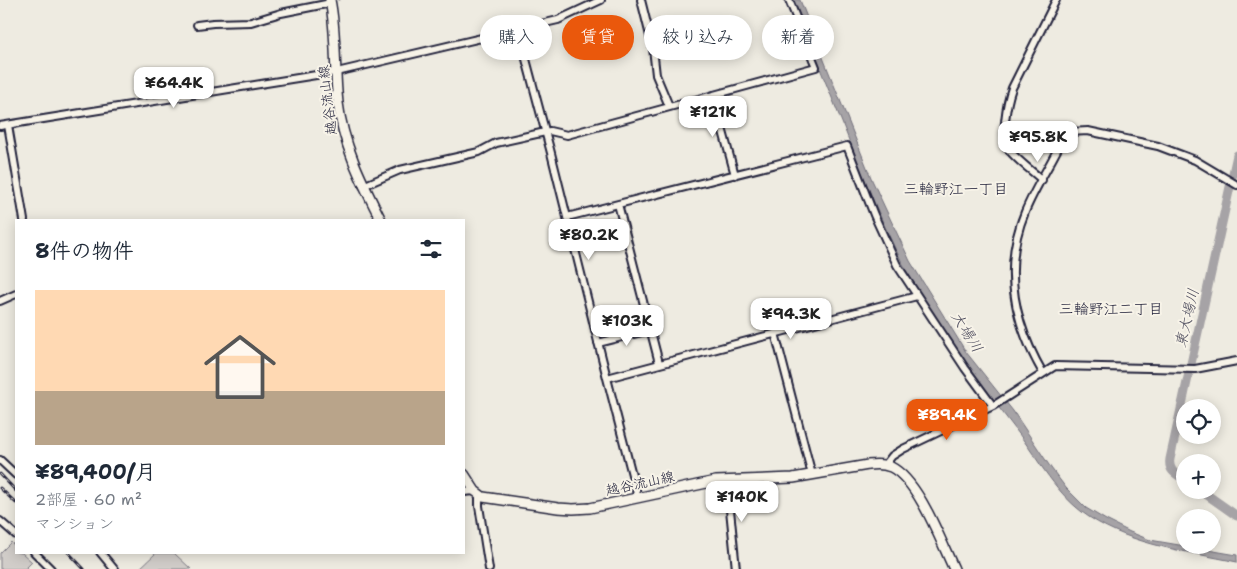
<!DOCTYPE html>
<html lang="ja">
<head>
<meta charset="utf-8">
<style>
  :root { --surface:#fff; --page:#f6f6f7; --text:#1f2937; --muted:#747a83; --accent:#ea580c }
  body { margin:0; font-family:"Shantell Sans","Klee One",sans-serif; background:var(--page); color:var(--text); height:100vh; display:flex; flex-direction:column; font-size:19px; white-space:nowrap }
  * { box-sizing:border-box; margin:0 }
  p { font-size:16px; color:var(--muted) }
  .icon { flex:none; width:28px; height:28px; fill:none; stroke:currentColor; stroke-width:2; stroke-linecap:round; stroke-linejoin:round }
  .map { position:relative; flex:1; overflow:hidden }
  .panel { position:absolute; left:15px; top:219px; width:450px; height:335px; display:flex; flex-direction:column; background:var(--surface); border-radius:0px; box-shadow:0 2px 12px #0003 }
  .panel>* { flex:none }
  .banner { position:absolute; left:480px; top:15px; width:475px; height:45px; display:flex; gap:10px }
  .fabs { position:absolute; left:1176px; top:399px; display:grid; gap:10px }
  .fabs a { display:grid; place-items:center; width:45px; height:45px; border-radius:50%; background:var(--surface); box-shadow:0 2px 12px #0003; font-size:25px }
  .price { position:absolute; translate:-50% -42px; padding:0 11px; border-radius:10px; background:#fff; color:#222; font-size:16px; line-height:32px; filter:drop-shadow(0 1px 2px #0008) }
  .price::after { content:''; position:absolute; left:50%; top:30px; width:15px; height:11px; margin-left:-8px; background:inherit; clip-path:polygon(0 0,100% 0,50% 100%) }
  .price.active { background:var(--accent); color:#fff }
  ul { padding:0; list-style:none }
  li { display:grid; align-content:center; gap:10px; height:265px; padding:0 20px }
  li span { display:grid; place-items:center; height:155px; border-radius:0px; color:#555 }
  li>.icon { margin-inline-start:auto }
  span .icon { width:90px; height:90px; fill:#fffc; stroke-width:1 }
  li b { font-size:21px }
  h2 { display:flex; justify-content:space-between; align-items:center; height:60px; padding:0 20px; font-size:21px }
  .chip { padding:0 18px; border-radius:22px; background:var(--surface); box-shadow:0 2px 12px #0003; font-size:18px; line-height:45px }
  .chip.active { background:var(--accent); color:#fff }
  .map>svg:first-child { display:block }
</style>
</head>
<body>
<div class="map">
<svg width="1237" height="569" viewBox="0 0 1237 569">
  <rect width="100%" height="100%" fill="#eeebe1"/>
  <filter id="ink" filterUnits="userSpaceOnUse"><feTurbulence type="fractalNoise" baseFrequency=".02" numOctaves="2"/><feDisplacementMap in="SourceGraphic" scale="10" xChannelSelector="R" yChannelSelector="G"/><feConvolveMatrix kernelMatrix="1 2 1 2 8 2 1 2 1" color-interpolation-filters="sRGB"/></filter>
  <g filter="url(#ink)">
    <!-- green -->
    <path fill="#d1cdc9" stroke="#7a7882" d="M 11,542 L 16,547 L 16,552 L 22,553 L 32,562 L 25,569 L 0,569 L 0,553 Z
      M 156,553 L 174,553 L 191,569 L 139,569 Z"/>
    <!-- water -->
    <path fill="#a6a3a6" stroke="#716f7b" d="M 792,0 L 800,0 L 872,180 L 910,261 L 966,352 L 1013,411 L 1051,468 L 1066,488 L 1086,508 L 1106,520 L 1130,532 L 1150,540 L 1237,555 L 1237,562 C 1186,551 1134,546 1089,517 C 1056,495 1039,460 1016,430 C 981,384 946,340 917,290 C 886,236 864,178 841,120 C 825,80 808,40 792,0 Z"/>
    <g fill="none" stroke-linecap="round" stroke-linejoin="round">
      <!-- stream -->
      <path stroke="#716f7b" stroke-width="1" d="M 338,0 L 340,0
        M 268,14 L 323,0
        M 239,19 L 255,18"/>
      <!-- river -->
      <path stroke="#a6a3a6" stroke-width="9" d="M 1185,480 C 1176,474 1168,471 1170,459 L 1237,155
        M 1200,490 L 1237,516"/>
      <defs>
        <path id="minor" d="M 641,0 L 653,48 L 656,75 L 669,106
          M 197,25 L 213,23 L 251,22 L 281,13 L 331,3
          M 518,29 L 551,153 L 607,378 L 638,498
          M 713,95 L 735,175
          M 8,125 L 24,220
          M 0,126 L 341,71 L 558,20 L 601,0
          M 1042,180 C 1031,170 1018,161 1009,150 C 1000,137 1007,102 1012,88 L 1056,0
          M 363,186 L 400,170 L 479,152 L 496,143 L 550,131 L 567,135 L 816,67 L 789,0
          M 618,204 L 659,363
          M 567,217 L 847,146 L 874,215 L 897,265 L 965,368 L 993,406
          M 0,301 L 16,294
          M 775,333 L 812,475
          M 598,343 L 650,330
          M 1043,373 C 1014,323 1002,268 1025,212 C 1036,185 1053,161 1065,134 L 1069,132 L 1088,131 L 1158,146 L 1195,160 L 1237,185
          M 607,378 L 917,296
          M 0,460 L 16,475
          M 885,465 L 892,456 L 903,449 L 993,406 L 1055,366 L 1195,369 L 1237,361
          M 727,480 L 736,569
          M 464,492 L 475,491
          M 479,495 L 479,506 L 489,569
          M 0,521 L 16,535
          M 34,552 L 51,569
          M 100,552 L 114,569"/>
        <path id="major" d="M 330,0 C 337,34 334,68 338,103 C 343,145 362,182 381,220
          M 464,474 L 475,491 L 483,497 L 558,508 L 573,509 L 590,508 L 716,481 L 793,478 L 868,465 C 876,464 884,464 891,467 C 919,481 941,542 954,569"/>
      </defs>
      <!-- minor casing -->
      <use href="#minor" stroke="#22223b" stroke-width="10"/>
      <!-- major casing -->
      <use href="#major" stroke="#22223b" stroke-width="12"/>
      <!-- minor -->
      <use href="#minor" stroke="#f7f3e8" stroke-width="6"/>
      <!-- major -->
      <use href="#major" stroke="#f7f3e8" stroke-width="9"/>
      <defs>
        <path id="rail" d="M 0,474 L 16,491
          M 0,488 L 16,503
          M 68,552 L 84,569"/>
      </defs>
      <!-- rail casing -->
      <use href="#rail" stroke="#22223b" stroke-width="3"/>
      <!-- rail -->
      <use href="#rail" stroke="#f7f3e8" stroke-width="1" stroke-dasharray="4" stroke-linecap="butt"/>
    </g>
  </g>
  <g text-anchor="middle" stroke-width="4" stroke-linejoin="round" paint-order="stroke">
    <!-- street labels -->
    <g font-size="14" fill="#22223b" stroke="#f7f3e8">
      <text transform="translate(327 100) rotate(-97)" y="5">越谷流山線</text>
      <text transform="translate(640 483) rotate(-12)" y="5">越谷流山線</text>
    </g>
    <!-- neighbourhood labels -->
    <g font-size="15" fill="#22223b" stroke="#f7f3e8">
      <text x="956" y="194">三輪野江一丁目</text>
      <text x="1111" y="314">三輪野江二丁目</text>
    </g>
    <!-- water labels -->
    <g font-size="15" font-style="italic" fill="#504f60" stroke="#f7f3e8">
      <text transform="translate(1187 318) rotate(-77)" y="5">東大場川</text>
      <text transform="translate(967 332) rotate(58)" y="5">大場川</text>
    </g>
  </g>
</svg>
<div class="fabs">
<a><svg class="icon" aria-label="locate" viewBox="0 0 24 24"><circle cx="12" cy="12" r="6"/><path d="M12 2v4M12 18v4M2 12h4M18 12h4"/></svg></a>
<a>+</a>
<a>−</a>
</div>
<b class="price" style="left:174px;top:109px">¥64.4K</b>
<b class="price" style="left:713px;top:138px">¥121K</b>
<b class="price" style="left:1038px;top:163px">¥95.8K</b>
<b class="price" style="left:589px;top:261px">¥80.2K</b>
<b class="price" style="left:791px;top:340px">¥94.3K</b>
<b class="price" style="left:627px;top:347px">¥103K</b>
<b class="price active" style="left:947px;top:441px">¥89.4K</b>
<b class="price" style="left:742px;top:523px">¥140K</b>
<div class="banner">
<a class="chip">購入</a>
<a class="chip active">賃貸</a>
<a class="chip">絞り込み</a>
<a class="chip">新着</a>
</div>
<section class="panel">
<h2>8件の物件<svg class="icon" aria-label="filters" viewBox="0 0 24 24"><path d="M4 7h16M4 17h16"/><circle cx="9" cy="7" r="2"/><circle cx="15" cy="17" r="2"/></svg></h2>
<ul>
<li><span style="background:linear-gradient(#ffd9b3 65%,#b9a48a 0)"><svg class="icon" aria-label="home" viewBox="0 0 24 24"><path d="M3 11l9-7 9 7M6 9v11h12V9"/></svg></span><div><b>¥89,400/月</b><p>2部屋 · 60 m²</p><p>マンション</p></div></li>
</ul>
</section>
</div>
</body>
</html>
